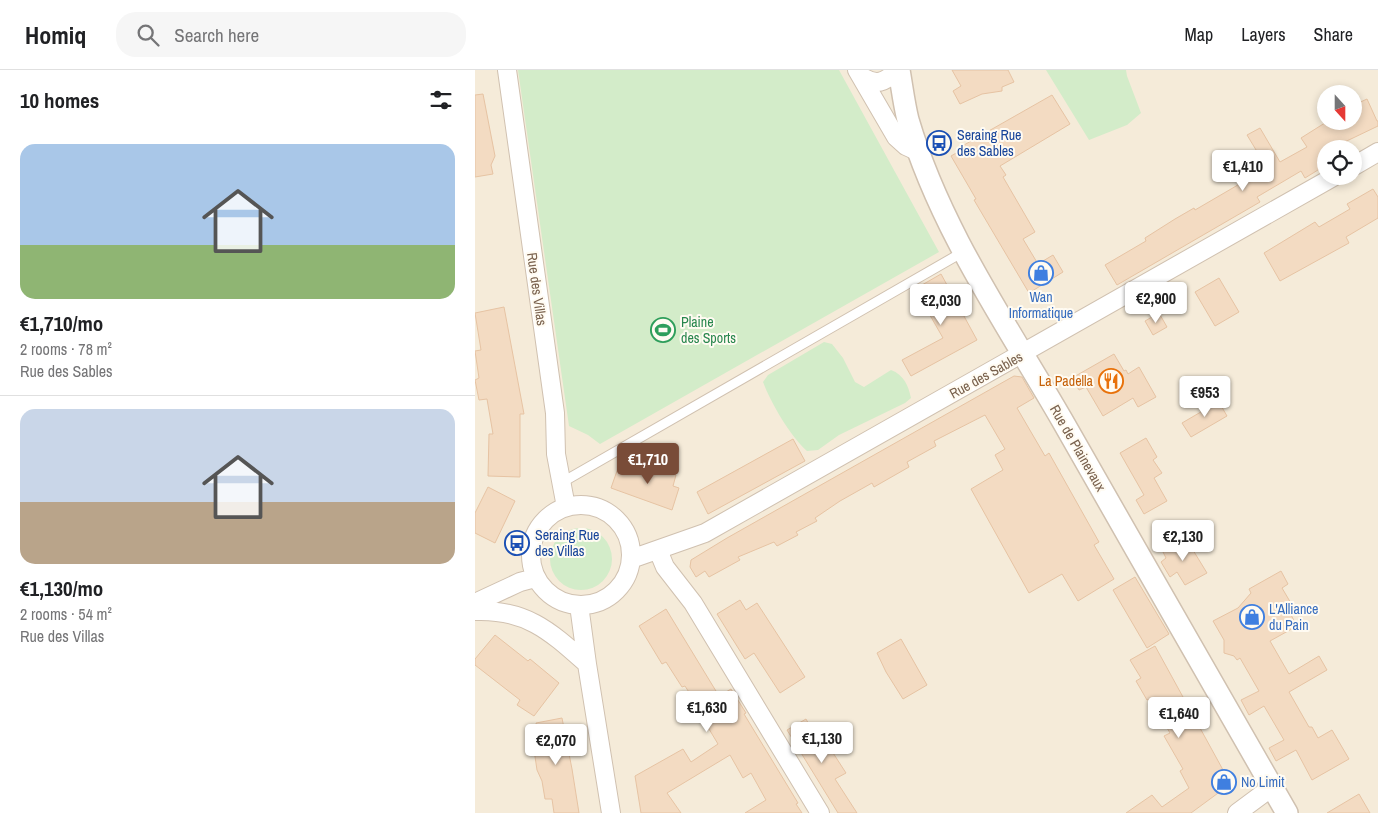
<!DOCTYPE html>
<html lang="en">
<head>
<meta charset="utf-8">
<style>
  :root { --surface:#fff; --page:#f6f6f6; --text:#202124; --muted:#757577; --line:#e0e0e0; --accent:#794c38 }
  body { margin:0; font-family:"Archivo Narrow",sans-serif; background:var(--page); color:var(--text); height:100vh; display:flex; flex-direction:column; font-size:19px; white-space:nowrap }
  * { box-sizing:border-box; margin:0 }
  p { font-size:16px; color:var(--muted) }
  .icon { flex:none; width:28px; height:28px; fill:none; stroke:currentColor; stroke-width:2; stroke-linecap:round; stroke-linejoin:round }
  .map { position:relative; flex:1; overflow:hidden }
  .side { display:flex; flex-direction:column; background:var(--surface); width:475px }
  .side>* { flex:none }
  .needle { width:32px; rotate:159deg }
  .buttons { position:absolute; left:842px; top:15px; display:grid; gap:10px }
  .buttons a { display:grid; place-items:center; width:45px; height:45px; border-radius:50%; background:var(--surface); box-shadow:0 2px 8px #0003; font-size:25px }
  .price { position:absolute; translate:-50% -42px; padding:0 11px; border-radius:5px; background:#fff; color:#222; font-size:16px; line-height:32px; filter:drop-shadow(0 1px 2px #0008) }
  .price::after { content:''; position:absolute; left:50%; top:30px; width:15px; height:11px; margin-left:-8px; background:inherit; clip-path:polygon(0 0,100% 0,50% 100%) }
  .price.active { background:var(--accent); color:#fff }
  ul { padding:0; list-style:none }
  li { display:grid; align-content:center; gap:10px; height:265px; padding:0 20px }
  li+li { border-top:1px solid var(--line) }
  li span { display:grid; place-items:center; height:155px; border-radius:15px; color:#555 }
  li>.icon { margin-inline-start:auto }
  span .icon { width:90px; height:90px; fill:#fffc; stroke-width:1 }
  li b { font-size:21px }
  h2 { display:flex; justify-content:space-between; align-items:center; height:60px; padding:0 20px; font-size:21px }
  header { display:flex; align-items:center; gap:30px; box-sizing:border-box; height:70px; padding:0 25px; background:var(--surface); border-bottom:1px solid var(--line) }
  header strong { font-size:24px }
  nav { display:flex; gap:28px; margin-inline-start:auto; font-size:18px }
  .search { width:350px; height:45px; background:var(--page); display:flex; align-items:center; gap:12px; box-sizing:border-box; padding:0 18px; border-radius:20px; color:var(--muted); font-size:19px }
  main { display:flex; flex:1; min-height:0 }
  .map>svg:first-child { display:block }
</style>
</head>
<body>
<header>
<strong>Homiq</strong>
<div class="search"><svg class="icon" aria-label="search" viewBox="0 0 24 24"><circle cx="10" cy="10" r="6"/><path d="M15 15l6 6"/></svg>Search here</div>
<nav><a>Map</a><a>Layers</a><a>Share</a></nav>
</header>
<main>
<section class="side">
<h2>10 homes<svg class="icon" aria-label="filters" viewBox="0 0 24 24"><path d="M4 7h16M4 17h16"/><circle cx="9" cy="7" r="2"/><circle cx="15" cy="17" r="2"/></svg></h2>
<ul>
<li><span style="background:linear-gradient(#a9c7e8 65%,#8fb573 0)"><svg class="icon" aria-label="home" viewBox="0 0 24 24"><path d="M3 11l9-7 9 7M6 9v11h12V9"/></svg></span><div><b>€1,710/mo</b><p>2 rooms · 78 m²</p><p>Rue des Sables</p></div></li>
<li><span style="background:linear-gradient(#c9d6e8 60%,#b9a48a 0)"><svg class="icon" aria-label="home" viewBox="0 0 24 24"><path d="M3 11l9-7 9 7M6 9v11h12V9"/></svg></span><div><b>€1,130/mo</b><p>2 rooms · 54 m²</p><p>Rue des Villas</p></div></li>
</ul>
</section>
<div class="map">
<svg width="903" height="743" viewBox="0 0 903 743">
  <rect width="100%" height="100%" fill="#fdf8eb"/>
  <!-- residential -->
  <path fill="#f5ebd9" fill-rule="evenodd" d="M 0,0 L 903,0 L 903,743 L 0,743 ZM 851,24 L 879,24 L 879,51 L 851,51 ZM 851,79 L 879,79 L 879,106 L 851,106 Z"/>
  <!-- green -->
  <path fill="#d3ecc9" d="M 43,0 L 364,0 L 464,182 L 125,374 L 113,365 L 94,356 Z
    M 571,0 L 651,0 L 652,6 L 666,43 L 652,55 L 614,70 Z
    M 349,272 L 357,274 L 368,288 L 380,312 L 389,317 L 416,300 C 429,305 433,315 436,328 L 430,333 L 364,365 L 343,380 L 332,381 C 315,366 296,333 288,312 L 293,305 Z
    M75 489a31 31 0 1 1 62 0a31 31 0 1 1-62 0Z"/>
  <!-- building -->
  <path fill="#f3dbc2" stroke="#e6c3a3" d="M 477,0 L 533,0 L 539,12 L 527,17 L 527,21 L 507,24 L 485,34 L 478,21 L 486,16 Z
    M 8,24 L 20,86 L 16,95 L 18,104 L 0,107 L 0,25 Z
    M 577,25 L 595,54 L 525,96 L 531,105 L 528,107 L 560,162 L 548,169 L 563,194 L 578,185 L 588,202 L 554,223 L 499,130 L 501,129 L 476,86 L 483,82 L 482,79 Z
    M 892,29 L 902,51 L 903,51 L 903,56 L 855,79 L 851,79 L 851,95 L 830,108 L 826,101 L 782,127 L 785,132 L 642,215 L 630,195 L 671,171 L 670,168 L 700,149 L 719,138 L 720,140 L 792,98 L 772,65 L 785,58 L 805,92 L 832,77 L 826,68 L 853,51 L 879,51 L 879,35 Z
    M 898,119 L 903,127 L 903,148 L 871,167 L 874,173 L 805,211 L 789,183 L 840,152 L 844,157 L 875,139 L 872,134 Z
    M 466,204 L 502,270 L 436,306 L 427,290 L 468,268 L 440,219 Z
    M 744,208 L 764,242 L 740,256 L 720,222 Z
    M 29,237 L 49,344 L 45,344 L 45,407 L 13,406 L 14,364 L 18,364 L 12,329 L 4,330 L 0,310 L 4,308 L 0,281 L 6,280 L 0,243 Z
    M 684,243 L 692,257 L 678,265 L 670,251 Z
    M 639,284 L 649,301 L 651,300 L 653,304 L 664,297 L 681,327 L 663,337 L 658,328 L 628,346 L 611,317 L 604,320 L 597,308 Z
    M 539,306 L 547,307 L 559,328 L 542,338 L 570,386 L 574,383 L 624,472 L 619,475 L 639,509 L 603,531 L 587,504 L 554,523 L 496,419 L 528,400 L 520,385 L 530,379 L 510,345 L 459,371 L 461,376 L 432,392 L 434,397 L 399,417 L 397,413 L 365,431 L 340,448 L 342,451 L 321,462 L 323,465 L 302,476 L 299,472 L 263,487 L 265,490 L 234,507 L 230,501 L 221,507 L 215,497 L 216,490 L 252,468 Z
    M 741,327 L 752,346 L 716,367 L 707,353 L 731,339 L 732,333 Z
    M 671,368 L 682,387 L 678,390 L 687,403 L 679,408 L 692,431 L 669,444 L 661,430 L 669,425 L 645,383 Z
    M 318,369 L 330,391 L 233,444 L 222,422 Z
    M 154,394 L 177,402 L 179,397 L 201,405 L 198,416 L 204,418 L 197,440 L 136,418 L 143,398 L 151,401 Z
    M 13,417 L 40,431 L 20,473 L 0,463 L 0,443 Z
    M 710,467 L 732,503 L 710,515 L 702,502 L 695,507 L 686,492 L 691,488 L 687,480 Z
    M 806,501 L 813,514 L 807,518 L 820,540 L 815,543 L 822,556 L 795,571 L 814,604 L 844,586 L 852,600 L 814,622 L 834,657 L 837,657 L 843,668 L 857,660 L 874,689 L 837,710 L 821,680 L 801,691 L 794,678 L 809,670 L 789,636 L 774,645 L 766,630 L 784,621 L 765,588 L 762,590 L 759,586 L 749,583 L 749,570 L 738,551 L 763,538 L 776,523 L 774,519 Z
    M 660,507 L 694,564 L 672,578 L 638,520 Z
    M 265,530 L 271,540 L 282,533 L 330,607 L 305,623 L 279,583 L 270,589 L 242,544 Z
    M 191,539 L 244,626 L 256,619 L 271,643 L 269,644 L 323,733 L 321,734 L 327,743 L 270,743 L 291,730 L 276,703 L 268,708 L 255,685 L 192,723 L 206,743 L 166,743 L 160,706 L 208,679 L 216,692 L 243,674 L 222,639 L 224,638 L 210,616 L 207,617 L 191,592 L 187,594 L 164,556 Z
    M 20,565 L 53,591 L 55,589 L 84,613 L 59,646 L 42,635 L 45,630 L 0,595 L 0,589 Z
    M 426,569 L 452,615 L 428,629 L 411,602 L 402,583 Z
    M 680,576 L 753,709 L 754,715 L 716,743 L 651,743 L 677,725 L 687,737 L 714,718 L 705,701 L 708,699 L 689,666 L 695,663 L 675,629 L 672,630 L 661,611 L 666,608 L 655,590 Z
    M 87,648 L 97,699 L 104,743 L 79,743 L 77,729 L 70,729 L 67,711 L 62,700 L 58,673 L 64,672 L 61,653 Z
    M 331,649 L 338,662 L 342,660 L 351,672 L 371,703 L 360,709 L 382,743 L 363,743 L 312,660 Z
    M 884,724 L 895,743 L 852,743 Z"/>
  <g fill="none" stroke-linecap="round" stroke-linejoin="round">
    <defs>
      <path id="service" d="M 86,413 L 488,182"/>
      <path id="minor" d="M 32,0 L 80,343 L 81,384 L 91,437
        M 382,0 L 421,67 L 431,76 L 444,82
        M 386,6 C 401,16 410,13 422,0
        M 879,96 L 903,82
        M56 485a50 50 0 1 1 100 0a50 50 0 1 1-100 0Z
        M 183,480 L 190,497 L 218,533 L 345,743
        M 156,489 L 230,463 L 860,106
        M 0,533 L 45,512 L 60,508
        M 104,535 L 112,594 L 136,743
        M 0,541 C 52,539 76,562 112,594
        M 762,743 L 797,717"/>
      <path id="tertiary" d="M 424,0 C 427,17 429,34 433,50 C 465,159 531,253 587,350 C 662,481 736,612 812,743"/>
    </defs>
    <!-- service casing -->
    <use href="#service" stroke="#d0c1b0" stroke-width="11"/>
    <!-- minor casing -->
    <use href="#minor" stroke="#d0c1b0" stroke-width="20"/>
    <!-- tertiary casing -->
    <use href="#tertiary" stroke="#d0c1b0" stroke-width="24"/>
    <!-- service -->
    <use href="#service" stroke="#fff" stroke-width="9"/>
    <!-- minor -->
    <use href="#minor" stroke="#fff" stroke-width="18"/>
    <!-- tertiary -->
    <use href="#tertiary" stroke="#fff" stroke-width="21"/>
  </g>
  <!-- icons -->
  <defs>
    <symbol id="bus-ring" viewBox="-11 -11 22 22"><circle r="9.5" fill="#fffbf2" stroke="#1a4fb4" stroke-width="1.5"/><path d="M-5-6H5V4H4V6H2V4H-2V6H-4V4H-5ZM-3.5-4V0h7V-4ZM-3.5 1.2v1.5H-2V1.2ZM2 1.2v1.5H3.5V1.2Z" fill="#1a4fb4"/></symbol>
    <symbol id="shop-ring" viewBox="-11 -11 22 22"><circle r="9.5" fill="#fffbf2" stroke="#3f7fe0" stroke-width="1.5"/><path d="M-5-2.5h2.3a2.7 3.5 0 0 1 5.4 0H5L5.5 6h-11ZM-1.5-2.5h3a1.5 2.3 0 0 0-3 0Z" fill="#3f7fe0"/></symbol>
    <symbol id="stadium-ring" viewBox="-11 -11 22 22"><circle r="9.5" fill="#fffbf2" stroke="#2e9e5b" stroke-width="1.5"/><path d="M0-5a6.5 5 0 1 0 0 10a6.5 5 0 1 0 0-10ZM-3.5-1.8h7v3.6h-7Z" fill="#2e9e5b"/></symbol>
    <symbol id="restaurant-ring" viewBox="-11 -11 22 22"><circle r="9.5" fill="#fffbf2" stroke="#e8710a" stroke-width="1.5"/><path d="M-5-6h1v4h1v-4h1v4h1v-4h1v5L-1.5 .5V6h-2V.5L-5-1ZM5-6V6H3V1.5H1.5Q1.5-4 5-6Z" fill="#e8710a"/></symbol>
  </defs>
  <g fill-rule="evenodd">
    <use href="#bus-ring" x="450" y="59" width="28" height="28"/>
    <use href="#shop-ring" x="552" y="189" width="28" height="28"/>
    <use href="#stadium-ring" x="174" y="246" width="28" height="28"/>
    <use href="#restaurant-ring" x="622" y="297" width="28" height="28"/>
    <use href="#bus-ring" x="28" y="459" width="28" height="28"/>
    <use href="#shop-ring" x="763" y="533" width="28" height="28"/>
    <use href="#shop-ring" x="735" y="698" width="28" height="28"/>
  </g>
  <g text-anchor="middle" stroke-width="4" stroke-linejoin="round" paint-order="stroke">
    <!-- transit labels -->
    <g font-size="14" fill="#164399" stroke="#fffbf2" text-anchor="start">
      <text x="482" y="70">Seraing Rue<tspan x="482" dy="16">des Sables</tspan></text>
      <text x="60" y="470">Seraing Rue<tspan x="60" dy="16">des Villas</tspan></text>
    </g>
    <!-- street labels -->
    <g font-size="14" fill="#79614d" stroke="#fffbf2">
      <text transform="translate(62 219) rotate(82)" y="5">Rue des Villas</text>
      <text transform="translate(511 305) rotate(-29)" y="5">Rue des Sables</text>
      <text transform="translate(603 378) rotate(60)" y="5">Rue de Plainevaux</text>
    </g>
    <!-- shop labels -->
    <g font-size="14" fill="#366cbe" stroke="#fffbf2" text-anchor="start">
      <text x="566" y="232" text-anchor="middle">Wan<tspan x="566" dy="16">Informatique</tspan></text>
      <text x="794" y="544">L'Alliance<tspan x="794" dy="16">du Pain</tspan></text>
      <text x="766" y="717">No Limit</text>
    </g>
    <!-- leisure labels -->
    <g font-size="14" fill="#27864d" stroke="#fffbf2" text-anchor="start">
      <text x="206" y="257">Plaine<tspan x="206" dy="16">des Sports</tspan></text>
    </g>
    <!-- food labels -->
    <g font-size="14" fill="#c56008" stroke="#fffbf2" text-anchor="end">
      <text x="618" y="316">La Padella</text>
    </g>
  </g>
</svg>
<div class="buttons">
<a><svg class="needle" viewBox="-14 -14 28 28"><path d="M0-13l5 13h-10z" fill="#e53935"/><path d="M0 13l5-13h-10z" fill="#757577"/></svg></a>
<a><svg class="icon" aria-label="locate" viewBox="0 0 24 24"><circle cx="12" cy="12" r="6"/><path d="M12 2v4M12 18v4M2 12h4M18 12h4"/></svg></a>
</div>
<b class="price" style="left:768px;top:122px">€1,410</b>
<b class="price" style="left:681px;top:254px">€2,900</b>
<b class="price" style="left:466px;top:256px">€2,030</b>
<b class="price" style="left:730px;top:348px">€953</b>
<b class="price active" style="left:173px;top:415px">€1,710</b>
<b class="price" style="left:708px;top:492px">€2,130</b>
<b class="price" style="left:232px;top:663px">€1,630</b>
<b class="price" style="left:704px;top:669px">€1,640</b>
<b class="price" style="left:347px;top:694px">€1,130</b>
<b class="price" style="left:81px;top:696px">€2,070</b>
</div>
</main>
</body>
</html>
